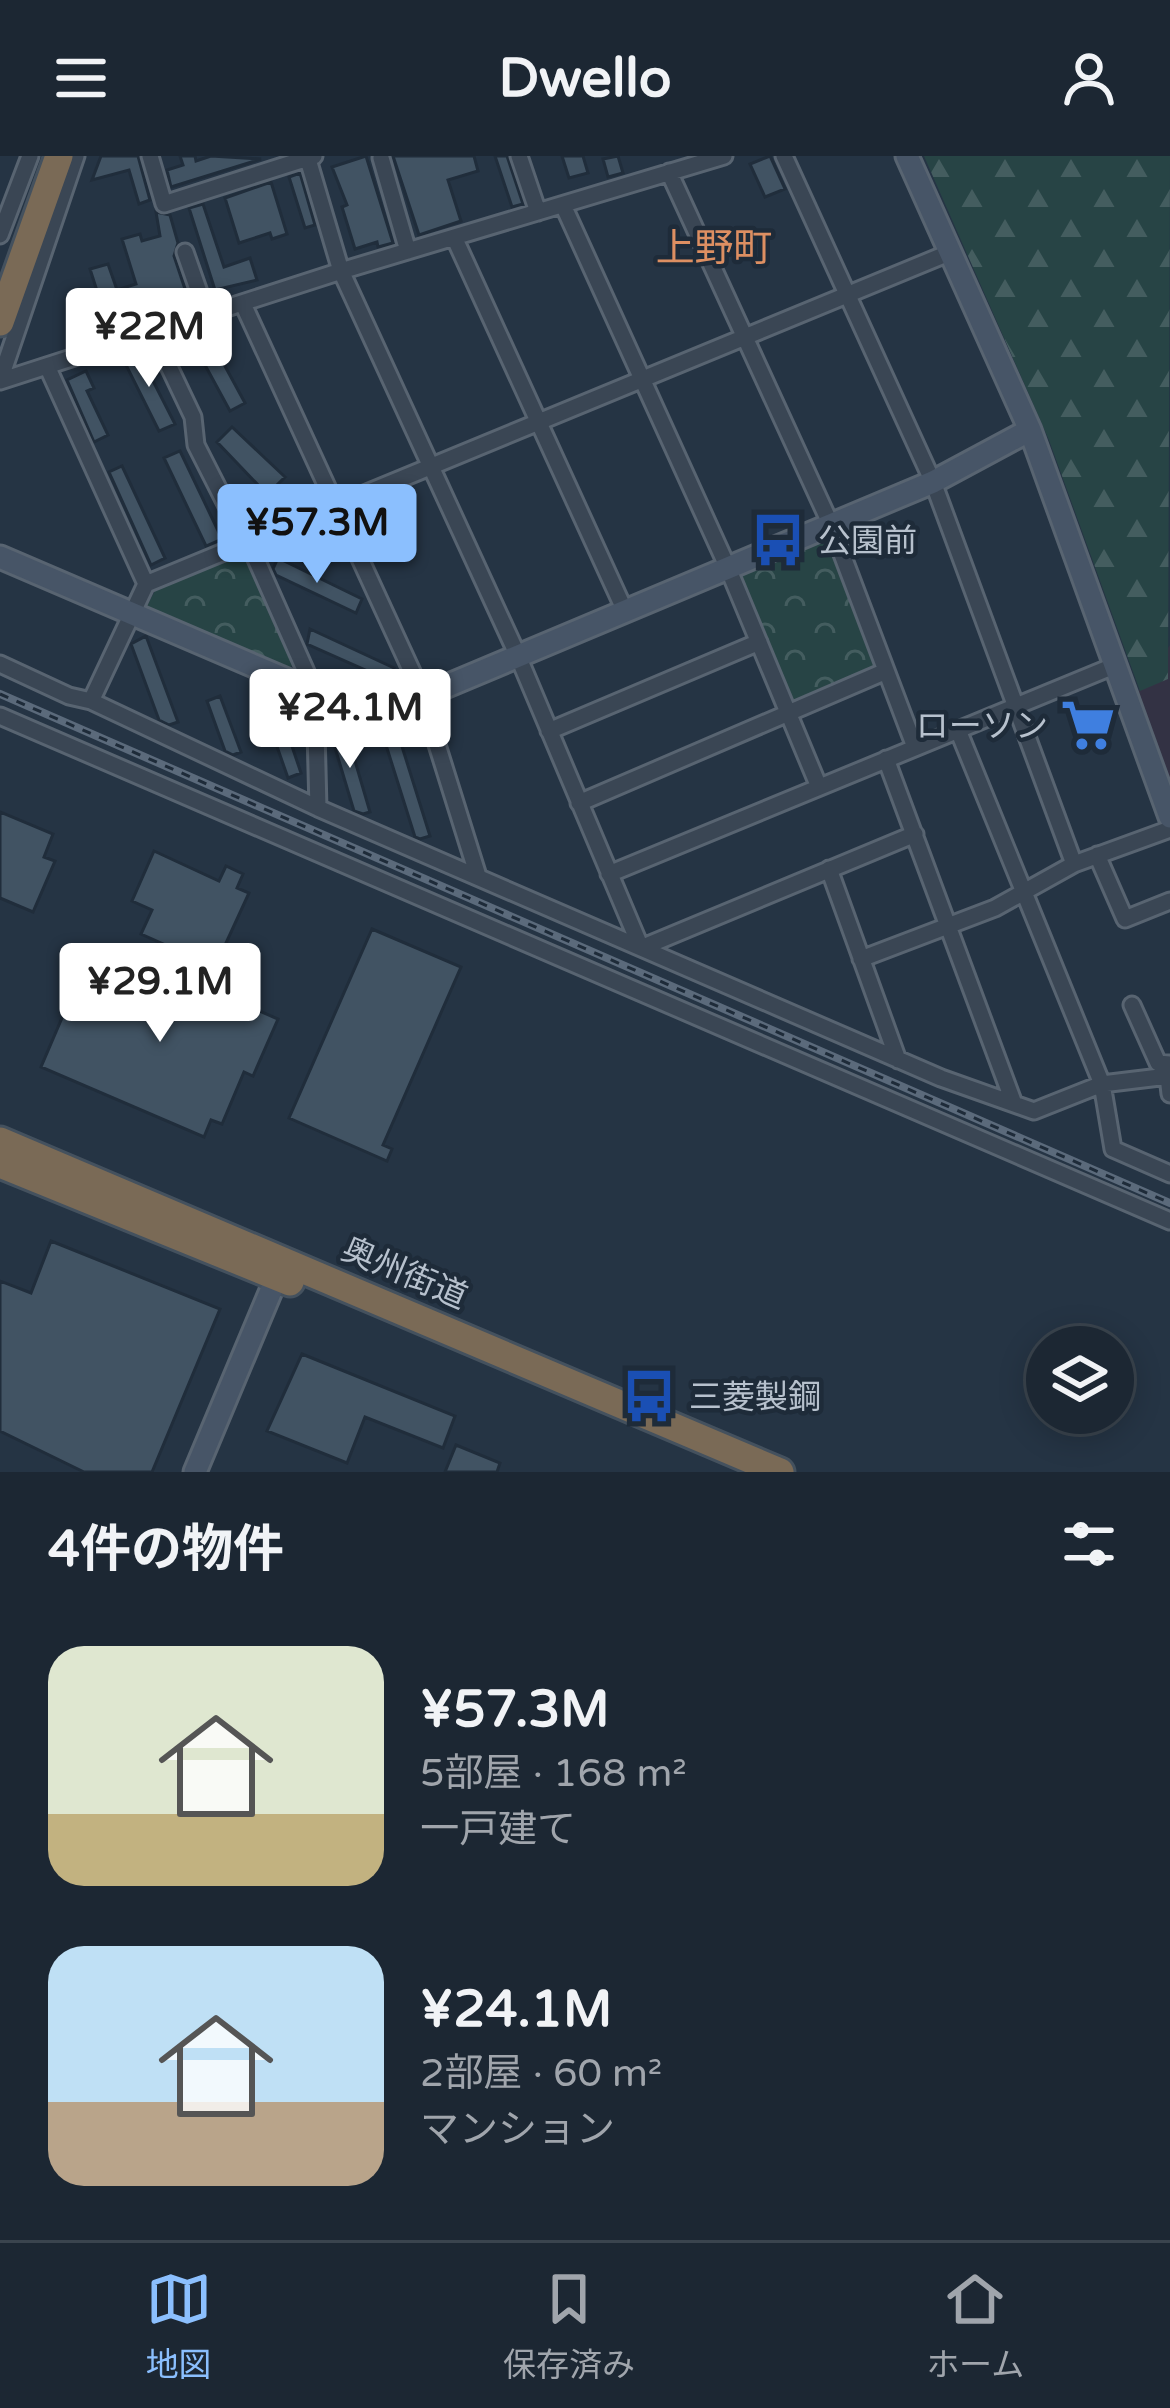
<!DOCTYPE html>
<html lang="ja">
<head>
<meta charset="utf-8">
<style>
  :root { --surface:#1c2733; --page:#252f3b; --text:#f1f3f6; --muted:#a0a5ac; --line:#3a444e; --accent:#8bbffe }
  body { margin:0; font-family:"Varela Round","Noto Sans JP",sans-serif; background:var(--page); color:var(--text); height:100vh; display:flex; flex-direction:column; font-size:45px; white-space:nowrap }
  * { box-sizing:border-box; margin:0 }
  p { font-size:39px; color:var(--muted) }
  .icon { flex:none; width:66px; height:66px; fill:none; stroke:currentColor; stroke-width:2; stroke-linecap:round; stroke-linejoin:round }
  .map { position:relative; height:1316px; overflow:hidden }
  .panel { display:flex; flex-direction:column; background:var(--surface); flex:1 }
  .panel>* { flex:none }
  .tools { position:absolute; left:1026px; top:1170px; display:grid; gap:24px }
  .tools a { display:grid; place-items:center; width:108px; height:108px; border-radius:50%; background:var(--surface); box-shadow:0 6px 30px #0003,0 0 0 3px var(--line); font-size:60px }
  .price { position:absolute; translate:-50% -102px; padding:0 27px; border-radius:12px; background:#fff; color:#222; font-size:39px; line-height:78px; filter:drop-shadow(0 3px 6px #0008) }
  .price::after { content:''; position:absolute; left:50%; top:72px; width:36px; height:27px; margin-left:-18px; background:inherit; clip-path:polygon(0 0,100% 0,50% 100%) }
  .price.on { background:var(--accent); color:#111 }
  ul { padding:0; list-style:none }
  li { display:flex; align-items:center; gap:36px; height:300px; padding:0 48px }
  li span { display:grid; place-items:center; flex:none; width:336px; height:240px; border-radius:36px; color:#555 }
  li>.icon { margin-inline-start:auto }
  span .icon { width:144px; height:144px; fill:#fffc; stroke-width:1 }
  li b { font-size:51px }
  h2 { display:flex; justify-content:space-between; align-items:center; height:144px; padding:0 48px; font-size:51px }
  header { display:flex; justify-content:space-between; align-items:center; height:156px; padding:0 48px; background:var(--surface); font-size:54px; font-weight:700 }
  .tabs { display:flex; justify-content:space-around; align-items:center; height:168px; border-top:3px solid var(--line); background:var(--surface); font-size:33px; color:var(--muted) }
  .tabs a { display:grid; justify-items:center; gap:6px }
  .tabs .on { color:var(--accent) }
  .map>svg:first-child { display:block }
</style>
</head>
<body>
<header><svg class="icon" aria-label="menu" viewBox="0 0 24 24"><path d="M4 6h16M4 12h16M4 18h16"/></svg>Dwello<svg class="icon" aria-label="person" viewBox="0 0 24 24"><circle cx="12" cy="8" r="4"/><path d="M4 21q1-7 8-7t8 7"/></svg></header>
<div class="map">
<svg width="1170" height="1316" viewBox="0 0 1170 1316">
  <defs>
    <pattern id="forest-firs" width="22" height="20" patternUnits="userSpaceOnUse" patternTransform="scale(3)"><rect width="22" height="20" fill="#274445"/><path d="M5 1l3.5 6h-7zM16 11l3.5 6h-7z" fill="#445d5f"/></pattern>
    <pattern id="park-crowns" width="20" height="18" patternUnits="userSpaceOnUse" patternTransform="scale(3)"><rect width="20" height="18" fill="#274445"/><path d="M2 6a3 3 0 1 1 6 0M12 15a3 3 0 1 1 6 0" fill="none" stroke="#445d5f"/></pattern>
  </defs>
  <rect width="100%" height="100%" fill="#253444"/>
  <!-- medical -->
  <path fill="#333244" d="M 1170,489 L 1170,637 L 1130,547 Z"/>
  <!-- forest -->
  <path fill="url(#forest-firs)" d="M 924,0 L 1170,0 L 1168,523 L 1140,535 L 1049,284 Z"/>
  <!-- park -->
  <path fill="url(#park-crowns)" d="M 823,380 L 831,385 L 876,506 L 872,514 L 797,547 L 789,544 L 739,423 L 743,414 Z
    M 243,399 L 293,508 L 288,514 L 147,450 L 156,433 Z"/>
  <!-- building -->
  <path fill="#415363" stroke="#202d3b" stroke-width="3" d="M 101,0 L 138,0 L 150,44 L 139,48 L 129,14 L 92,24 Z
    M 180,0 L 195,0 L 196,5 L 211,0 L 261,3 L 171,31 L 167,14 L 183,9 Z
    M 366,0 L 393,87 L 378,91 L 377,86 L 355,93 L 342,51 L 347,49 L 332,11 Z
    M 393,0 L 474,0 L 478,15 L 448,24 L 461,65 L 419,79 Z
    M 495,0 L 507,0 L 523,48 L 512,51 Z
    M 562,0 L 583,0 L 588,17 L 569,22 Z
    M 618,0 L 623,17 L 608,21 L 603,3 Z
    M 770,0 L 785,33 L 765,41 L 750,8 Z
    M 300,17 L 315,69 L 305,72 L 289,21 Z
    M 271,26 L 287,78 L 272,83 L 270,77 L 239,87 L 225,42 Z
    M 203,48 L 224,111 L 250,102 L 257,124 L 215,134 L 189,52 Z
    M 156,56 L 170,59 L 178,87 L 174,100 L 189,145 L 165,152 L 167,159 L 97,181 L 85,146 L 99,141 L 90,113 L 108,108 L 117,134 L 136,128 L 122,83 L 140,78 L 142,85 L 160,80 Z
    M 207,177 L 245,247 L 230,255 L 192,185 Z
    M 139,197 L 144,205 L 150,201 L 158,218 L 151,221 L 175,268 L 159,275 L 124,205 Z
    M 86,215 L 94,232 L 87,235 L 108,279 L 94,286 L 67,224 Z
    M 232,271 L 285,321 L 278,328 L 292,341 L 281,353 L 217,286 Z
    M 180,295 L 222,383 L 206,390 L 164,302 Z
    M 122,310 L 165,402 L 151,409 L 109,316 Z
    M 326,367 L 331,368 L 338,384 L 331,387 L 329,382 L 319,386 L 313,373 Z
    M 278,402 L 362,443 L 356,457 L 276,419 L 273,413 Z
    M 310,473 L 394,512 L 388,524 L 307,488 Z
    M 146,480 L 178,566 L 169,569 L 159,564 L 131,488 Z
    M 273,534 L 301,617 L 288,622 L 259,539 Z
    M 220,540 L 241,596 L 233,599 L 225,595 L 207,545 Z
    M 1092,551 L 1103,581 L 1086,588 L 1074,558 Z
    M 394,565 L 430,680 L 420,683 L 415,681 L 380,570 Z
    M 345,571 L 370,656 L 363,658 L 354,655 L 330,575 Z
    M 0,656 L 53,678 L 44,701 L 55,705 L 33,756 L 0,742 Z
    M 154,695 L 219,725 L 226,710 L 243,718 L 237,732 L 249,737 L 215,811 L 141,778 L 152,754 L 132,745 Z
    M 372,773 L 461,811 L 383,989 L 392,993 L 387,1005 L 289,962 Z
    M 138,803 L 278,863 L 253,920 L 244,916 L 222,968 L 211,964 L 204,981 L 41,911 L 82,815 L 125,833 Z
    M 51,1085 L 220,1153 L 152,1316 L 84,1316 L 0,1275 L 0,1125 L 31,1137 Z
    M 302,1198 L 455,1260 L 443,1292 L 365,1261 L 347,1307 L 267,1275 Z
    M 456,1289 L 500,1307 L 497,1316 L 445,1316 Z"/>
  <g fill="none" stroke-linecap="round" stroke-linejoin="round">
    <defs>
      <path id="street" d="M 150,0 L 164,48 L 314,0
        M 307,0 L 341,115 L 518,500 L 641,792
        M 519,0 L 538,56
        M 784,0 L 933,326 L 1074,708
        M 381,2 L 408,95
        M 669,16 L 831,369 L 915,591
        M 563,49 L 728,412 L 819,631
        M 0,79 L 30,0
        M 454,81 L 625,455
        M 185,96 L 207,159
        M 243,148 L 419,531 L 478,720
        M 153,177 L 193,261 L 196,289 L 228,352 L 236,358 L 315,536 L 318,652
        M 47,210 L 146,428
        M 0,224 L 76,0
        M 0,225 L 341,115 L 724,0
        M 0,508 L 69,540 L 91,545 L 318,652 L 941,922 L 1034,955 L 1102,928 L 1168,920 L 1170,938
        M 91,545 L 146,428 L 951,96
        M 0,560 L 1170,1065
        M 958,574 L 1102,928 L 1113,993 L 1170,1018
        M 549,575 L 759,486
        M 886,603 L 1013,945
        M 579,647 L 886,515
        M 1097,699 L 1125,763 L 1170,745
        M 829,713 L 898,904
        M 609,718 L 1116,509
        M 641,792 L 915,678
        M 861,803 L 995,752 L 1074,708 L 1170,673
        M 1132,849 L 1158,907 L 1170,908"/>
      <path id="secondary" d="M 907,0 L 1030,274 L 1170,661
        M 0,401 L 315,536 L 423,540 L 933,326 L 1030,274
        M 195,1316 L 283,1106"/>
      <path id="highway" d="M 0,166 L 59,0
        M 0,985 L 780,1316
        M 0,1008 L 290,1126"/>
    </defs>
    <!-- street casing -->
    <use href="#street" stroke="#586471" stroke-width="21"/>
    <!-- secondary casing -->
    <use href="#secondary" stroke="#586471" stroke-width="27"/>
    <!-- highway casing -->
    <use href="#highway" stroke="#44515e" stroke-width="33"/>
    <!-- street -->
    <use href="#street" stroke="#3a4654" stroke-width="15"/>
    <!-- secondary -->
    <use href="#secondary" stroke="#475567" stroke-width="21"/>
    <!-- highway -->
    <use href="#highway" stroke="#7a6a56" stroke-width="27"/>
    <defs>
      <path id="rail" d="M 0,538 L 1170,1047"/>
    </defs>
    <!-- rail casing -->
    <use href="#rail" stroke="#5b6a7b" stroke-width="8"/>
    <!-- rail -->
    <use href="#rail" stroke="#1e2b39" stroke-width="3" stroke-dasharray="9" stroke-linecap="butt"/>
  </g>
  <!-- icons -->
  <defs>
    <symbol id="bus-bare" viewBox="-9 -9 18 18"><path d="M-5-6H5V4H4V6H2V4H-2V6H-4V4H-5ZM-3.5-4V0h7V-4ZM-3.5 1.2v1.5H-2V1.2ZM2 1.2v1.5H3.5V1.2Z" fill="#1a4fb4" stroke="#1e2b39" stroke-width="2.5" paint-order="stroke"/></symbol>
    <symbol id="supermarket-bare" viewBox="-9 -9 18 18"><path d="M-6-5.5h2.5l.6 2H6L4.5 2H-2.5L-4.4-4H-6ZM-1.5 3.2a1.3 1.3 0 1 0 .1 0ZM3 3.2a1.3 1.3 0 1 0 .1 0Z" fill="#3f7fe0" stroke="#1e2b39" stroke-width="2.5" paint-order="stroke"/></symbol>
  </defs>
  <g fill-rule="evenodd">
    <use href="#bus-bare" x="740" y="346" width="76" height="76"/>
    <use href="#supermarket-bare" x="1050" y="531" width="76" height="76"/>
    <use href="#bus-bare" x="611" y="1202" width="76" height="76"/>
  </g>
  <g text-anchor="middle" stroke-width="9" stroke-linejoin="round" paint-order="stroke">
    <!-- poi labels -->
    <g font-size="33" fill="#b7c1cd" stroke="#1e2b39" text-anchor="start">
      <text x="818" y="396">公園前</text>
      <text x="1048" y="581" text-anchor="end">ローソン</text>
      <text x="689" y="1252">三菱製鋼</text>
    </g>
    <!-- street labels -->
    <g font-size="33" fill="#b7c1cd" stroke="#1e2b39">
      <text transform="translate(405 1116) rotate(23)" y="12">奥州街道</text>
    </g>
    <!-- quarter labels -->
    <g font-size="39" fill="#dd8f62" stroke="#1e2b39">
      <text x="714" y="105">上野町</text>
    </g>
  </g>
</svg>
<div class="tools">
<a><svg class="icon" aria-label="layers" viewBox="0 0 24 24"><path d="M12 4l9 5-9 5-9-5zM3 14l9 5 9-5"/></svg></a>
</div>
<b class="price" style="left:149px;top:234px">¥22M</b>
<b class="price on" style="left:317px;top:430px">¥57.3M</b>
<b class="price" style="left:350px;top:615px">¥24.1M</b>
<b class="price" style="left:160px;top:889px">¥29.1M</b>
</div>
<section class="panel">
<h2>4件の物件<svg class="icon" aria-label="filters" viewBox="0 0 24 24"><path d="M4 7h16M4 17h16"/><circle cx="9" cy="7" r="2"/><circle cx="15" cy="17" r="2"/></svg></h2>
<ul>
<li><span style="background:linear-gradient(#dfe7d0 70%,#c2b280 0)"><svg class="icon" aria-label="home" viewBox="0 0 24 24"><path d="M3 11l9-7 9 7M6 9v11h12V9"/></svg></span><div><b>¥57.3M</b><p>5部屋 · 168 m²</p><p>一戸建て</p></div></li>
<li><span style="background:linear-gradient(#bfe0f5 65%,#b9a48a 0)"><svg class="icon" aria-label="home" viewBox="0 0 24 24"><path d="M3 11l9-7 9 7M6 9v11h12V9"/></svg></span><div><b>¥24.1M</b><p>2部屋 · 60 m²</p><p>マンション</p></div></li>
</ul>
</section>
<nav class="tabs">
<a class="on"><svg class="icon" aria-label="map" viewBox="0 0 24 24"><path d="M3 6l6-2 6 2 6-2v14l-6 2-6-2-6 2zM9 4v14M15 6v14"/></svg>地図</a>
<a><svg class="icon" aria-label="saved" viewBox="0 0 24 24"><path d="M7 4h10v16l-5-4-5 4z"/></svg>保存済み</a>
<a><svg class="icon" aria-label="home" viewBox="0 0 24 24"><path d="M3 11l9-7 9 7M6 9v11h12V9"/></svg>ホーム</a>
</nav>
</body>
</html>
